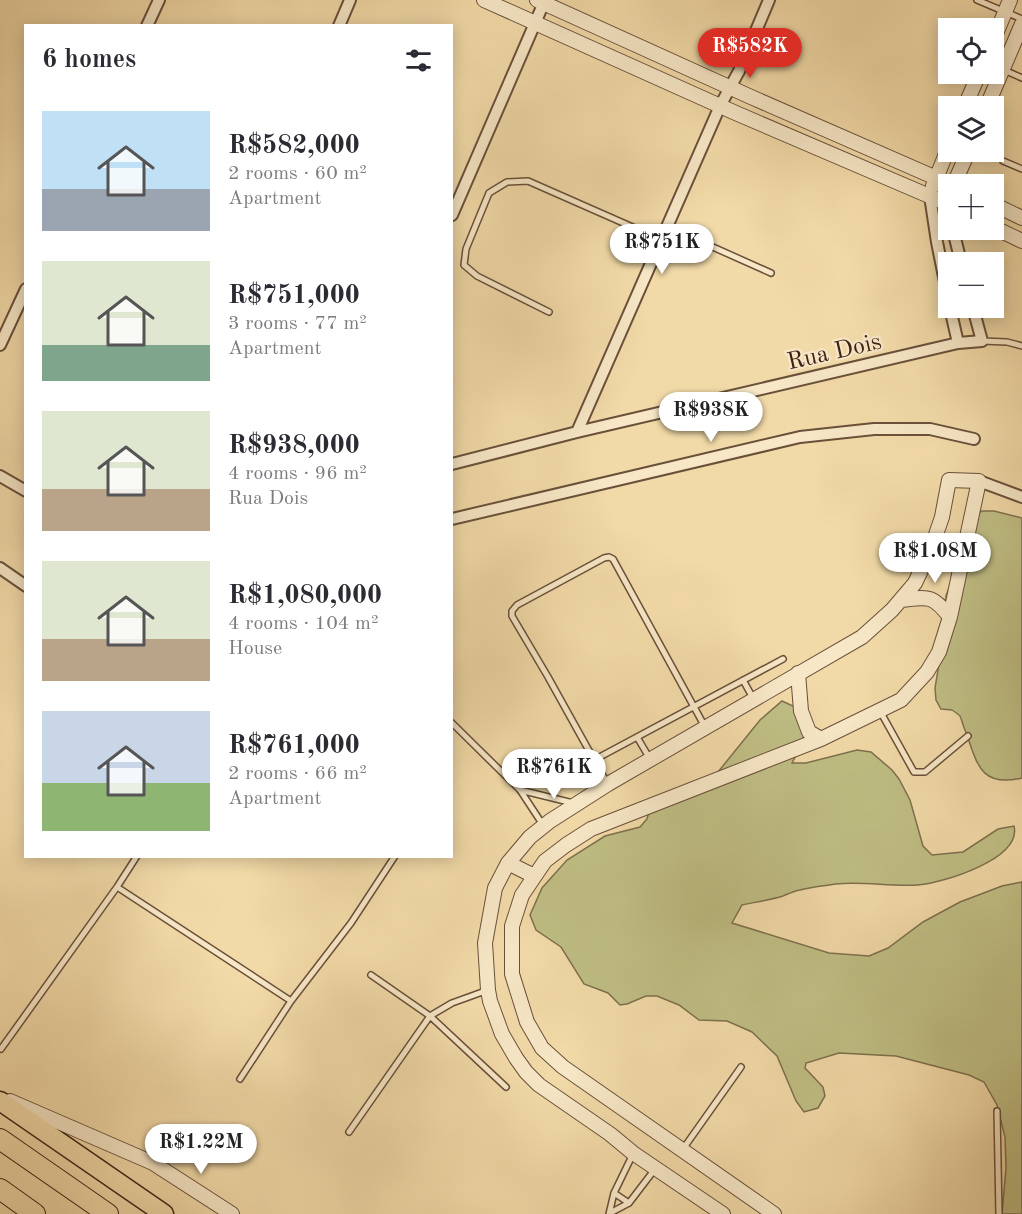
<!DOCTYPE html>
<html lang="en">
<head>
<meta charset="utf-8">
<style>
  :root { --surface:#fff; --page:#f7f7f7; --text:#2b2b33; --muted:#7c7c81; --accent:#d93025 }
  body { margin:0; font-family:"Old Standard TT",serif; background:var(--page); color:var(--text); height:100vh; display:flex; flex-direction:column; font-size:22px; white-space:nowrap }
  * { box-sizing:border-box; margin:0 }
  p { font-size:20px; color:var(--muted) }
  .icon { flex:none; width:33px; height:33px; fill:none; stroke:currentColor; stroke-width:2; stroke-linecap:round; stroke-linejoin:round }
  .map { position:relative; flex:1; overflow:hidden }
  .details { position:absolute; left:24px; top:24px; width:429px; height:834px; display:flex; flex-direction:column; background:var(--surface); border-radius:0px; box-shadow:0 3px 15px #0003 }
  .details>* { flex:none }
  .controls { position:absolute; left:938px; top:18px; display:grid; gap:12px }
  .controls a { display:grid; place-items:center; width:66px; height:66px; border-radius:0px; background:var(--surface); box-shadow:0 3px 15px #0003; font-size:30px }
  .price { position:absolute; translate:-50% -51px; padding:0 14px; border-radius:21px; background:#fff; color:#222; font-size:20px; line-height:39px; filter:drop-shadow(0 2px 3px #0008) }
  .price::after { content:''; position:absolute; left:50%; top:36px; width:18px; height:14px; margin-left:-9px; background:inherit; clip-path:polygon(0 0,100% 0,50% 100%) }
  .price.on { background:var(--accent); color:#fff }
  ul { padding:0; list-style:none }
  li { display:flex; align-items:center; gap:18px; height:150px; padding:0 18px }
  li span { display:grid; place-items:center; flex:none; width:168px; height:120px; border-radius:0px; color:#555 }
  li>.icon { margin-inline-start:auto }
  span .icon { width:72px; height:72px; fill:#fffc; stroke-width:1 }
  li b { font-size:26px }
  h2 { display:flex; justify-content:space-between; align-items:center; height:72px; padding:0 18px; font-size:26px }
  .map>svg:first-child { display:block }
</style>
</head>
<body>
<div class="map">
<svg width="1022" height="1214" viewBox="0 0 1022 1214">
  <rect width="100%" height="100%" fill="#f2daa8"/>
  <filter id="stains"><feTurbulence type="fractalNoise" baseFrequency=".00333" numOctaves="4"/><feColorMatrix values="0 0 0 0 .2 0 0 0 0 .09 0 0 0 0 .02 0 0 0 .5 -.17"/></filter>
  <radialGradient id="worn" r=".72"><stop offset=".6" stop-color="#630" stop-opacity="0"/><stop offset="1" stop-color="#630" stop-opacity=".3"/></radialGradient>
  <!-- green -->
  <path fill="#bfbe84" stroke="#7e704e" stroke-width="1.5" d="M 982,511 L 994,511 L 1022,518 L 1022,778 C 979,788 977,762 965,730 C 963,726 962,720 960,716 C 958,714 955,712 952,710 L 941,709 L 936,700 L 935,688 L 946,622 L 946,596 L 957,567 L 973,516 Z
    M 782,701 L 793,706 C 808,734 807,735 792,763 L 806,763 L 857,750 L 871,752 L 892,770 L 899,779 L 910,800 L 923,846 L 932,855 L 963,852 L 998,829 L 1014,826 C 1022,859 943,883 918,885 C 891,887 863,881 836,884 C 824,886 811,887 800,890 C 794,891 788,894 783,896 C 770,900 756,902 742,905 L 732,923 L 829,953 L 869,956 L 888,948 L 923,922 L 960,902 L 1002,886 L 1022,882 L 1022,1214 L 1002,1214 L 1006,1168 L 1005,1137 L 997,1105 L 984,1082 L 969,1075 L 896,1056 L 839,1053 L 806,1063 L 805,1068 L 823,1087 L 825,1096 L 818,1108 L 804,1112 L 796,1101 L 777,1056 L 752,1032 L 727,1021 L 699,1020 L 679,1005 L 657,996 L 646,996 L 627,1004 L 620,1005 L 608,993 L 584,984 L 561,947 L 536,930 L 530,915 L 542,888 L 567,860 L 605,836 L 640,827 L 647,819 L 650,808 L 718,772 L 760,720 Z"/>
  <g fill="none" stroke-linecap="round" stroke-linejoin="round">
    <defs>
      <path id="service" d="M 977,0 L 1022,19
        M 1004,70 L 1022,78
        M 1003,161 L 1022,169
        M 668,227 L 771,273
        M 549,312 L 477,276 L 464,265 L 466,249 L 489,193 L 507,182 L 528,181 L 662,240
        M 982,341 L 1007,342 L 1022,346
        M 743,680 L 754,700
        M 880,711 L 914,772 L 925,772 L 968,736
        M 452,723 L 520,790 L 543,825
        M 637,737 L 650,759
        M 594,760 L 783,659
        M 607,783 L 548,677 L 512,616 L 512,611 L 517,605 L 604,558 L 609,557 L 613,559 L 705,727
        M 520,790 L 573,803
        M 117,887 L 291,1001
        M 371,975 L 430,1016 L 506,1087
        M 1,1049 L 117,887 L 137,856
        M 240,1079 L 291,1001 L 351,923 L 395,856
        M 997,1111 L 999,1214
        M 349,1132 L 430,1016 L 452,1003 L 488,990
        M 683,1149 L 741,1067
        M 614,1193 L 629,1203
        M 610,1213 L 629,1203 L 655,1169
        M 609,1214 L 614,1193 L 633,1154"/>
      <path id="minor" d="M 147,26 L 159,0
        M 339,26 L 350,0
        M 930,196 L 937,242 L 948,297
        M 452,215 L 545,0
        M 953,230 L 961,262
        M 950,308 L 958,343
        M 0,345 L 26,289
        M 577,432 L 720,106 L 739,71 L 769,0
        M 452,464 L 577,432 L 958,343 L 982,341 L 973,308
        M 0,476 L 26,491
        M 979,481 L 1022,497
        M 452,519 L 800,437 L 874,429 L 930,429 L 974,439
        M 0,568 L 26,586"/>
      <path id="tertiary" d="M 484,0 L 738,114 L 948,204
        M 537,0 L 751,97 L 950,184
        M 993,41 L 1010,0
        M 965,106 L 979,74
        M 987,106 L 1022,24
        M 954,184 L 968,152
        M 933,186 L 948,149
        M 993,204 L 1022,218
        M 993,227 L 1022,241
        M 901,600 C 928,597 932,594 950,617
        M 798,673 L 801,711 L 809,732 L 821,739
        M 508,863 L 534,876
        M 10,1101 L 153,1163 L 232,1214
        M 723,1214 L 633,1153 L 610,1134 L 539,1085 L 526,1072 L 516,1058 L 502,1034 L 490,1001 L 488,990 L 485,943 L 495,888 L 508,863 L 530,837 L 550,821 L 608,784 L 862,637 L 892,610 L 915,583 L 931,549 L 942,517 L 949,480 L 979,481 L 950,617 L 939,652 L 927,672 L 901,700 L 821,739 L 591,829 L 566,845 L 545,861 L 522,895 L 512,926 L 512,974 L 527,1022 L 542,1048 L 563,1067 L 774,1214"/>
      <path id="trunk" d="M 0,1101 L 164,1214"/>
      <path id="motorway" d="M 0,1139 L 108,1214
        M 0,1189 L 35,1214"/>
    </defs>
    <!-- service casing -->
    <use href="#service" stroke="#6a503b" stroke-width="8"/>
    <!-- minor casing -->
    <use href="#minor" stroke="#6a503b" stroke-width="14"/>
    <!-- tertiary casing -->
    <use href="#tertiary" stroke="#6a503b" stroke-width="16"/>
    <!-- trunk casing -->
    <use href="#trunk" stroke="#3d2217" stroke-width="21"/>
    <!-- motorway casing -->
    <use href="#motorway" stroke="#3d2217" stroke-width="22"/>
    <!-- service -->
    <use href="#service" stroke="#f7e7c6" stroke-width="5"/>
    <!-- minor -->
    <use href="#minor" stroke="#f7e7c6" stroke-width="10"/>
    <!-- tertiary -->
    <use href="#tertiary" stroke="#f7e7c6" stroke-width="14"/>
    <!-- trunk -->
    <use href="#trunk" stroke="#f2daa8" stroke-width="18"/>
    <!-- motorway -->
    <use href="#motorway" stroke="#f2daa8" stroke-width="20"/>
  </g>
  <g text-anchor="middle" stroke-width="4.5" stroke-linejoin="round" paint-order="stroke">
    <!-- street labels -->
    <g font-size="24" fill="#3d2217" stroke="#f7e7c6">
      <text transform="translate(834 351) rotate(-13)" y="8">Rua Dois</text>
    </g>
  </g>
  <rect width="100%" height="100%" filter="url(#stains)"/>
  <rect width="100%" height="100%" fill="url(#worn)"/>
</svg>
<div class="controls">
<a><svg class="icon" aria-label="locate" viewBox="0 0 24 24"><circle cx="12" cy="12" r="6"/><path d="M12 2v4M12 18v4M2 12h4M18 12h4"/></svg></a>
<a><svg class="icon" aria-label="layers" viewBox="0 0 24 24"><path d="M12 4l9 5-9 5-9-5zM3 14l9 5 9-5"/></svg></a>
<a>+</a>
<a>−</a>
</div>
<b class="price on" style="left:750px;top:79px">R$582K</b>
<b class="price" style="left:662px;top:275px">R$751K</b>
<b class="price" style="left:711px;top:443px">R$938K</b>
<b class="price" style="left:935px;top:584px">R$1.08M</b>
<b class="price" style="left:554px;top:800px">R$761K</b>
<b class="price" style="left:201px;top:1175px">R$1.22M</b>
<section class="details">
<h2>6 homes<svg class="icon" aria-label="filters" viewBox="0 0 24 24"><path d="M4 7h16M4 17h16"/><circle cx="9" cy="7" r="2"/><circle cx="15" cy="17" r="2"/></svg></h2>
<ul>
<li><span style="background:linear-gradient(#bfe0f5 65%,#9aa5b1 0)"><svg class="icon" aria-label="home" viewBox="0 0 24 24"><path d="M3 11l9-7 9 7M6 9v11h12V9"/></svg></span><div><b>R$582,000</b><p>2 rooms · 60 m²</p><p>Apartment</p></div></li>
<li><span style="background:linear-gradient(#dfe7d0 70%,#7fa58c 0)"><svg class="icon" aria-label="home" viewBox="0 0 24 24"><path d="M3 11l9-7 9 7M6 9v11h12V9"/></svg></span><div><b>R$751,000</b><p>3 rooms · 77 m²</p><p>Apartment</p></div></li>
<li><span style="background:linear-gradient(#dfe7d0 65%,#b9a48a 0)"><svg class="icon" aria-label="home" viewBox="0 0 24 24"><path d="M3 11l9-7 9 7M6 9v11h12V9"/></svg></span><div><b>R$938,000</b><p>4 rooms · 96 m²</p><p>Rua Dois</p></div></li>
<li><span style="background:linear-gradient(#dfe7d0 65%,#b9a48a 0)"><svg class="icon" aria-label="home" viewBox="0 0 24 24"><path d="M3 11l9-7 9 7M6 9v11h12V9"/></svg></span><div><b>R$1,080,000</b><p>4 rooms · 104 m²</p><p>House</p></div></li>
<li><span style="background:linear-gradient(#c9d6e8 60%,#8fb573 0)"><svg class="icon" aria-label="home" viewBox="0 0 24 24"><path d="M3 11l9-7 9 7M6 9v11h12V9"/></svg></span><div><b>R$761,000</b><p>2 rooms · 66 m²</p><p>Apartment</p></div></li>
</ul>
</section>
</div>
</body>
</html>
